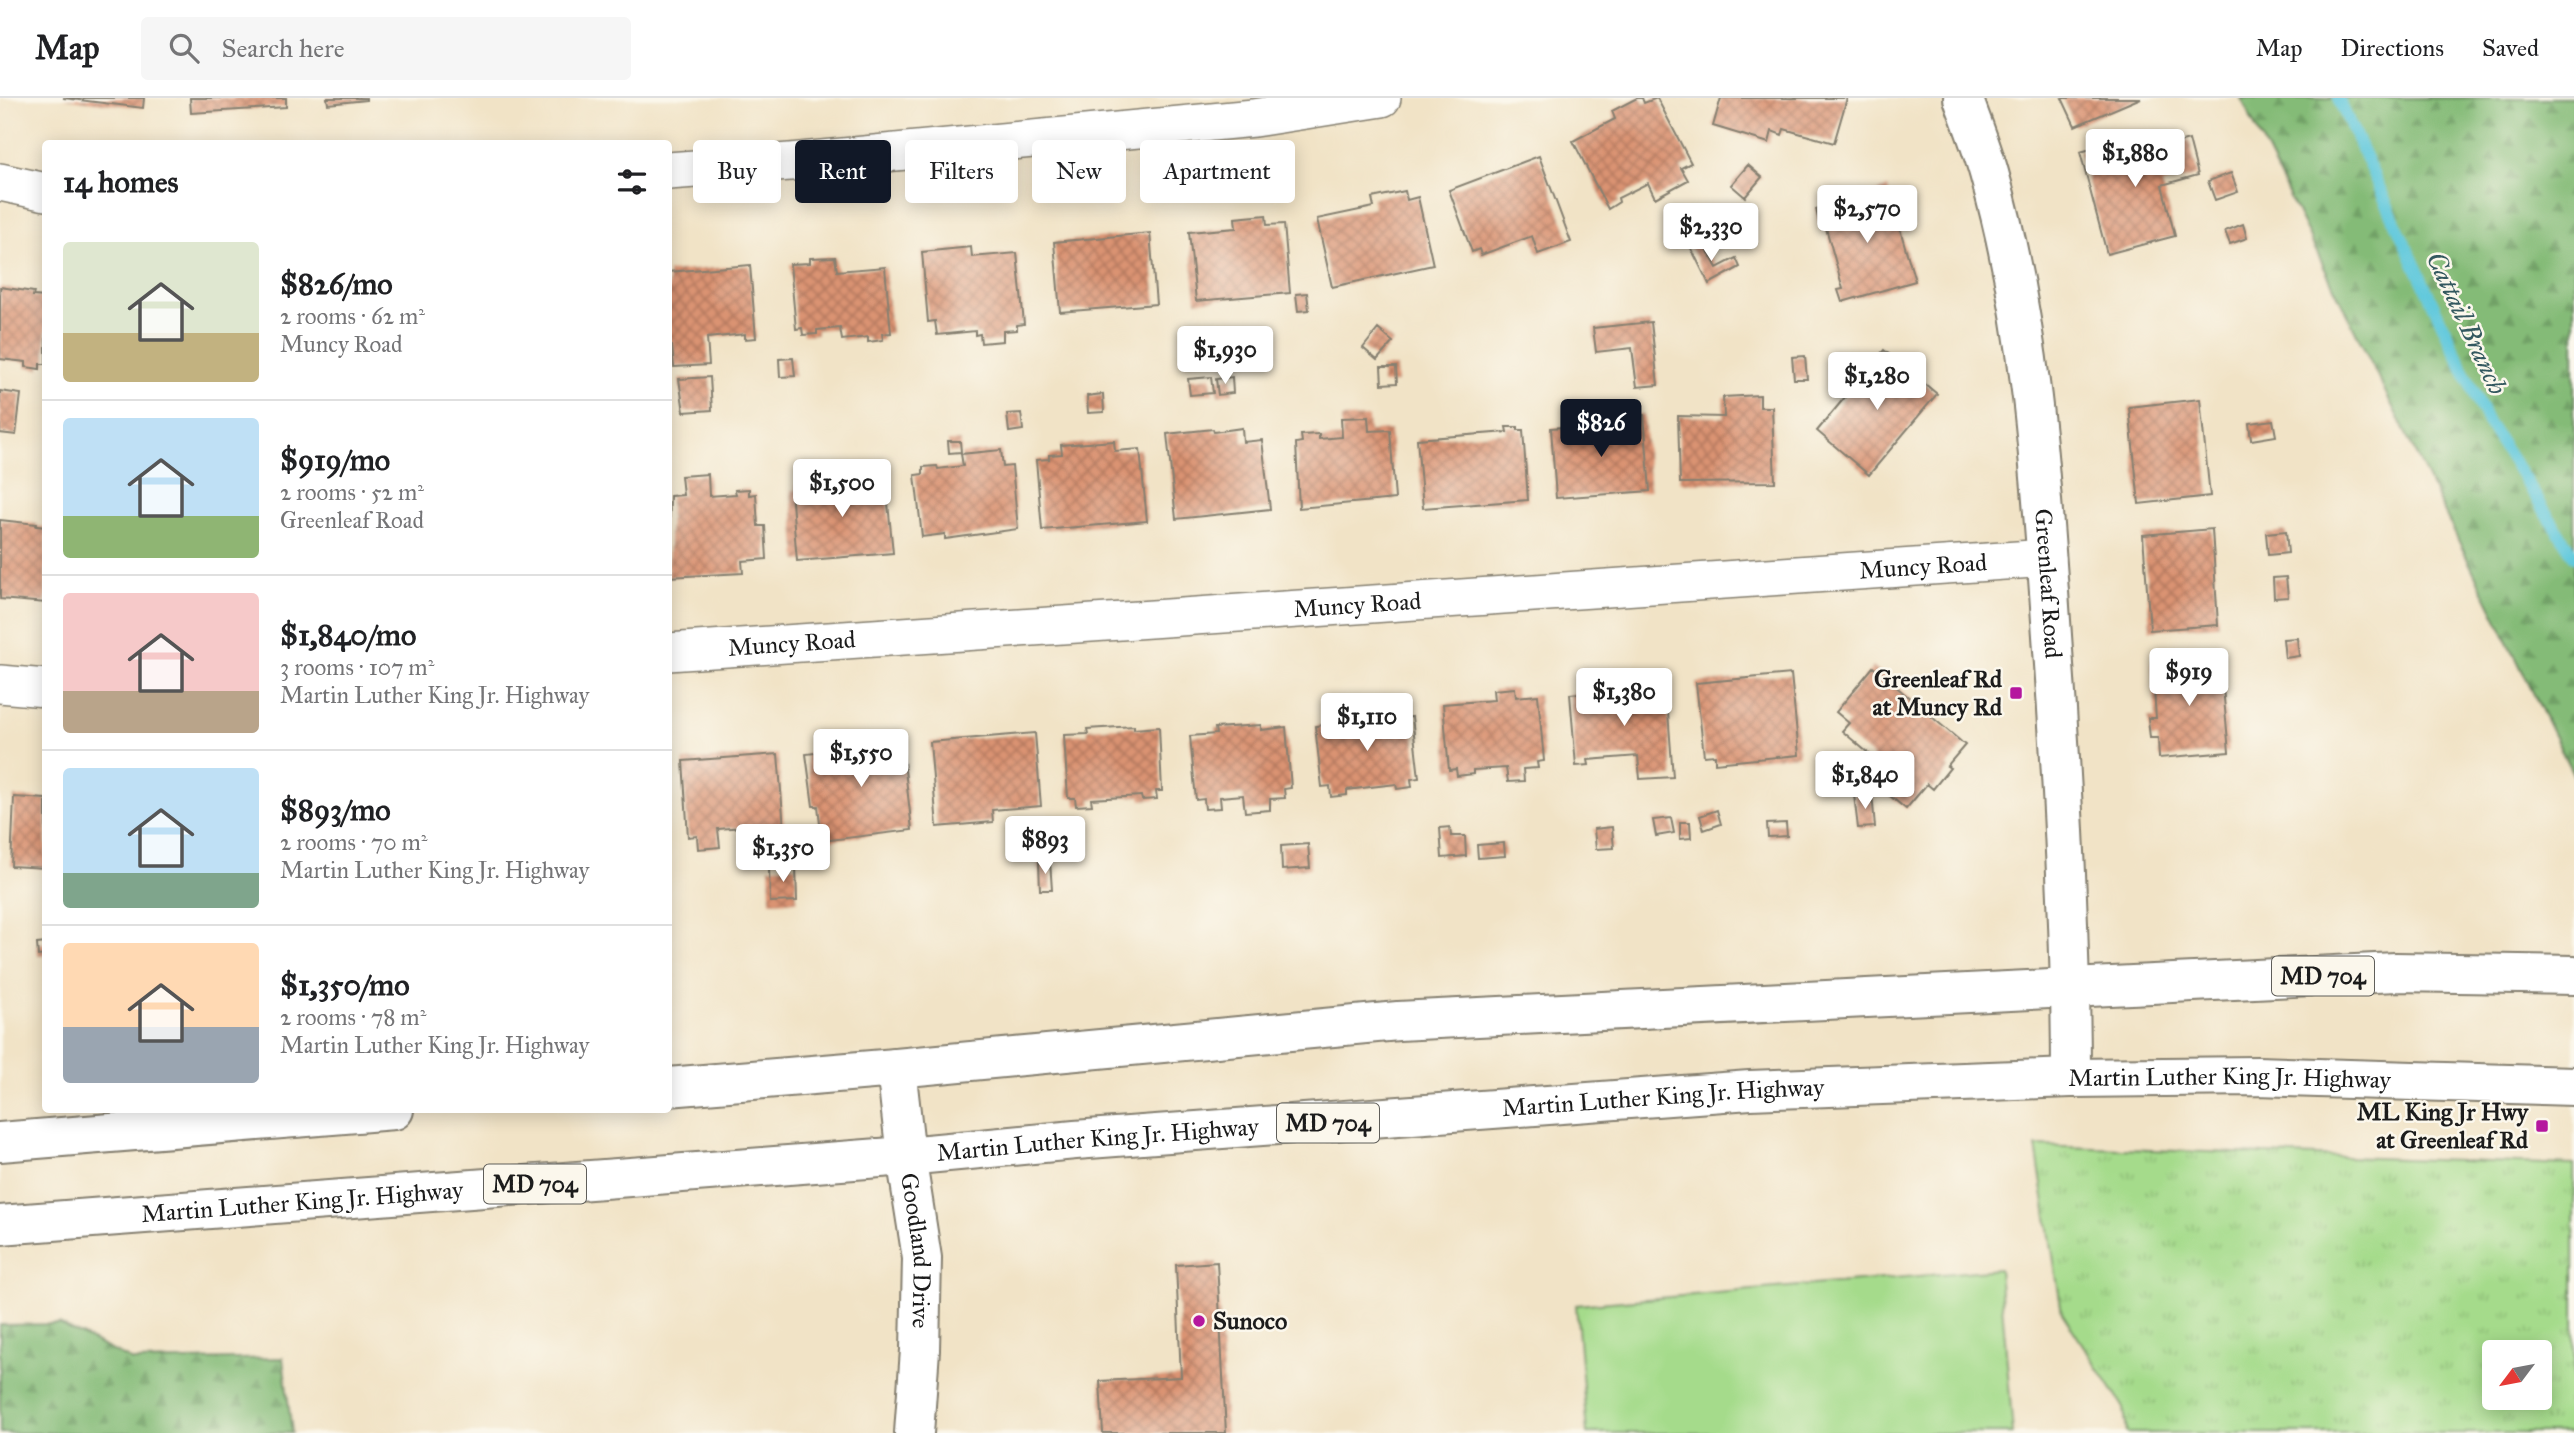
<!DOCTYPE html>
<html lang="en">
<head>
<meta charset="utf-8">
<style>
  :root { --surface:#fff; --page:#f6f6f6; --text:#202124; --muted:#757577; --line:#e0e0e0; --accent:#111827 }
  body { margin:0; font-family:"IM FELL Great Primer",serif; background:var(--page); color:var(--text); height:100vh; display:flex; flex-direction:column; font-size:26px; white-space:nowrap }
  * { box-sizing:border-box; margin:0 }
  p { font-size:23px; color:var(--muted) }
  .icon { flex:none; width:38px; height:38px; fill:none; stroke:currentColor; stroke-width:2; stroke-linecap:round; stroke-linejoin:round }
  .map { position:relative; flex:1; overflow:hidden }
  .details { position:absolute; left:42px; top:42px; width:630px; height:973px; display:flex; flex-direction:column; background:var(--surface); border-radius:7px; box-shadow:0 4px 18px #0003 }
  .details>* { flex:none }
  .hud { position:absolute; left:693px; top:42px; width:665px; height:63px; display:flex; gap:14px }
  .needle { width:46px; rotate:238deg }
  .tools { position:absolute; left:2482px; top:1242px; display:grid; gap:14px }
  .tools a { display:grid; place-items:center; width:70px; height:70px; border-radius:7px; background:var(--surface); box-shadow:0 4px 18px #0003; font-size:35px }
  .price { position:absolute; translate:-50% -60px; padding:0 16px; border-radius:7px; background:#fff; color:#222; font-size:23px; line-height:46px; filter:drop-shadow(0 2px 4px #0008) }
  .price::after { content:''; position:absolute; left:50%; top:42px; width:21px; height:16px; margin-left:-10px; background:inherit; clip-path:polygon(0 0,100% 0,50% 100%) }
  .price.current { background:var(--accent); color:#fff }
  ul { padding:0; list-style:none }
  li { display:flex; align-items:center; gap:21px; height:175px; padding:0 21px }
  li+li { border-top:2px solid var(--line) }
  li span { display:grid; place-items:center; flex:none; width:196px; height:140px; border-radius:7px; color:#555 }
  li>.icon { margin-inline-start:auto }
  span .icon { width:84px; height:84px; fill:#fffc; stroke-width:1 }
  li b { font-size:30px }
  h2 { display:flex; justify-content:space-between; align-items:center; height:84px; padding:0 21px; font-size:30px }
  .pill { padding:0 24px; border-radius:7px; background:var(--surface); box-shadow:0 4px 18px #0003; font-size:24px; line-height:63px }
  .pill.current { background:var(--accent); color:#fff }
  header { display:flex; align-items:center; gap:42px; box-sizing:border-box; height:98px; padding:0 35px; background:var(--surface); border-bottom:2px solid var(--line) }
  header strong { font-size:33px }
  nav { display:flex; gap:38px; margin-inline-start:auto; font-size:24px }
  .search { width:490px; height:63px; background:var(--page); display:flex; align-items:center; gap:18px; box-sizing:border-box; padding:0 24px; border-radius:7px; color:var(--muted); font-size:26px }
  .map>svg:first-child { display:block }
</style>
</head>
<body>
<header>
<strong>Map</strong>
<div class="search"><svg class="icon" aria-label="search" viewBox="0 0 24 24"><circle cx="10" cy="10" r="6"/><path d="M15 15l6 6"/></svg>Search here</div>
<nav><a>Map</a><a>Directions</a><a>Saved</a></nav>
</header>
<div class="map">
<svg width="2574" height="1335" viewBox="0 0 2574 1335">
  <defs>
    <pattern id="grass-tufts" width="24" height="20" patternUnits="userSpaceOnUse" patternTransform="scale(1.75)"><rect width="24" height="20" fill="#a5db8b"/><path d="M3 7l-1-3M5 7V3M7 7l1-3M15 17l-1-3M17 17v-4M19 17l1-3" fill="none" stroke="#8dbb77"/></pattern>
    <pattern id="forest-firs" width="22" height="20" patternUnits="userSpaceOnUse" patternTransform="scale(1.75)"><rect width="22" height="20" fill="#84bb77"/><path d="M5 1l3.5 6h-7zM16 11l3.5 6h-7z" fill="#71a066"/></pattern>
    <pattern id="building-cross-hatch" width="8" height="8" patternUnits="userSpaceOnUse" patternTransform="scale(1.75)"><rect width="8" height="8" fill="#da9372"/><path d="M0 0l8 8M0 8l8-8" fill="none" stroke="#b0775d"/></pattern>
  </defs>
  <rect width="100%" height="100%" fill="#fbf7ec"/>
  <filter id="ink" filterUnits="userSpaceOnUse"><feTurbulence type="fractalNoise" baseFrequency=".0143" numOctaves="2"/><feDisplacementMap in="SourceGraphic" scale="14" xChannelSelector="R" yChannelSelector="G"/><feConvolveMatrix kernelMatrix="1 2 1 2 8 2 1 2 1" color-interpolation-filters="sRGB"/></filter>
  <filter id="wash" filterUnits="userSpaceOnUse"><feTurbulence type="fractalNoise" baseFrequency=".00686" numOctaves="4" result="noise"/><feDisplacementMap in="SourceGraphic" scale="28" xChannelSelector="R" yChannelSelector="G"/><feGaussianBlur stdDeviation="1.57" result="paint"/><feColorMatrix in="noise" values="0 0 0 0 0 0 0 0 0 0 0 0 0 0 0 0 0 1.4 0 .05"/><feComposite in="paint" operator="in"/></filter>
  <g filter="url(#wash)">
    <rect width="100%" height="100%" fill="#f1e3c6"/>
    <!-- grass -->
    <path fill="url(#grass-tufts)" stroke="#607c54" stroke-width="2" fill-rule="evenodd" d="M 2036,1048 L 2574,1067 L 2574,1335 L 2127,1335 L 2124,1310 L 2062,1215 ZM 2494,1255 L 2539,1255 L 2539,1300 L 2494,1300 Z"/>
    <!-- forest -->
    <path fill="url(#forest-firs)" stroke="#506c4a" stroke-width="2" d="M 2241,0 L 2574,0 L 2574,678 Z
      M 59,1226 L 133,1263 L 283,1260 L 292,1335 L 0,1335 L 0,1227 Z"/>
    <!-- pitch -->
    <path fill="#a5db8b" stroke="#607c54" stroke-width="2" d="M 1999,1171 L 2013,1335 L 1587,1335 L 1576,1207 Z"/>
    <g fill="none" stroke-linecap="round" stroke-linejoin="round">
      <!-- stream -->
      <path stroke="#5fc8dc" stroke-width="12" d="M 2338,0 L 2488,325 L 2574,458"/>
    </g>
    <g id="blocks">
      <!-- building -->
      <path fill="url(#building-cross-hatch)" d="M 63,0 L 144,0 L 143,10 Z
        M 190,0 L 286,0 L 286,9 L 191,15 Z
        M 327,0 L 366,0 L 366,2 L 328,6 Z
        M 1637,0 L 1642,0 L 1644,5 L 1657,0 L 1691,65 L 1681,70 L 1688,82 L 1655,100 L 1648,85 L 1618,100 L 1619,104 L 1608,111 L 1573,43 L 1615,21 L 1612,13 Z
        M 1721,0 L 1847,0 L 1834,45 L 1784,31 L 1782,37 L 1772,33 L 1769,45 L 1713,28 Z
        M 2062,0 L 2141,0 L 2075,28 Z
        M 2153,35 L 2157,51 L 2189,42 L 2198,77 L 2162,87 L 2175,138 L 2107,156 L 2080,54 Z
        M 1539,58 L 1571,144 L 1538,156 L 1532,138 L 1481,157 L 1479,151 L 1472,154 L 1449,92 Z
        M 1748,67 L 1762,79 L 1745,99 L 1731,87 Z
        M 2231,75 L 2238,94 L 2215,102 L 2208,83 Z
        M 1888,90 L 1915,183 L 1842,204 L 1838,192 L 1843,191 L 1833,155 L 1824,123 L 1819,124 L 1816,111 Z
        M 1405,93 L 1407,102 L 1418,99 L 1433,167 L 1332,189 L 1317,121 L 1374,109 L 1372,100 Z
        M 1266,117 L 1267,127 L 1284,126 L 1290,195 L 1196,203 L 1189,134 L 1236,130 L 1235,120 Z
        M 2243,126 L 2247,140 L 2230,146 L 2225,133 Z
        M 1150,135 L 1156,206 L 1060,214 L 1054,144 Z
        M 1701,140 L 1717,170 L 1736,160 L 1740,169 L 1709,186 L 1689,146 Z
        M 971,149 L 972,159 L 1017,155 L 1024,226 L 1017,227 L 1017,232 L 1003,233 L 1003,243 L 981,245 L 980,236 L 975,237 L 975,233 L 937,237 L 935,223 L 928,224 L 922,154 Z
        M 835,159 L 837,173 L 885,169 L 891,235 L 882,236 L 883,242 L 868,244 L 868,239 L 842,242 L 840,230 L 817,232 L 817,236 L 803,237 L 802,230 L 796,231 L 790,166 L 810,165 L 810,160 Z
        M 750,167 L 756,240 L 745,241 L 745,236 L 707,240 L 709,267 L 674,269 L 672,248 L 668,248 L 668,174 Z
        M 0,189 L 34,194 L 33,198 L 46,199 L 46,266 L 40,266 L 40,271 L 26,269 L 26,264 L 0,261 Z
        M 1307,195 L 1309,212 L 1298,213 L 1296,196 Z
        M 1651,224 L 1658,287 L 1637,289 L 1632,250 L 1596,254 L 1593,230 Z
        M 1378,231 L 1393,244 L 1377,262 L 1363,250 Z
        M 1884,252 L 1937,296 L 1869,377 L 1817,333 Z
        M 1805,258 L 1807,281 L 1794,281 L 1792,259 Z
        M 793,260 L 795,278 L 780,279 L 779,261 Z
        M 1381,269 L 1396,269 L 1397,285 L 1382,286 Z
        M 710,279 L 712,312 L 684,314 L 679,281 Z
        M 1211,279 L 1213,295 L 1190,297 L 1188,281 Z
        M 1232,279 L 1233,295 L 1218,297 L 1216,281 Z
        M 0,293 L 21,296 L 16,337 L 0,335 Z
        M 1103,296 L 1104,314 L 1088,315 L 1087,298 Z
        M 1760,297 L 1760,309 L 1772,309 L 1775,384 L 1680,385 L 1678,318 L 1724,319 L 1723,299 Z
        M 2200,301 L 2210,398 L 2139,406 L 2129,309 Z
        M 1021,315 L 1023,332 L 1009,334 L 1007,316 Z
        M 1644,317 L 1650,393 L 1556,400 L 1551,330 L 1633,324 L 1633,318 Z
        M 1368,319 L 1369,333 L 1390,332 L 1395,401 L 1299,410 L 1296,345 L 1302,344 L 1301,337 L 1319,336 L 1319,341 L 1342,339 L 1341,320 Z
        M 2273,322 L 2276,338 L 2251,342 L 2249,325 Z
        M 1506,329 L 1518,329 L 1518,332 L 1523,332 L 1528,402 L 1423,410 L 1417,341 L 1507,334 Z
        M 1242,330 L 1243,344 L 1262,342 L 1270,411 L 1176,421 L 1167,336 L 1213,331 L 1214,334 Z
        M 948,343 L 960,343 L 961,354 L 949,355 Z
        M 1114,343 L 1115,353 L 1140,351 L 1147,423 L 1042,432 L 1036,362 L 1049,361 L 1049,357 L 1062,356 L 1061,347 Z
        M 1001,352 L 1003,369 L 1012,368 L 1018,431 L 945,441 L 945,436 L 922,439 L 915,377 L 923,376 L 923,369 L 937,368 L 938,371 L 963,368 L 961,356 Z
        M 863,373 L 864,381 L 877,380 L 878,385 L 886,385 L 893,455 L 797,463 L 791,392 L 796,392 L 795,387 L 812,386 L 812,391 L 838,388 L 836,376 Z
        M 708,376 L 709,398 L 736,396 L 735,392 L 749,391 L 749,397 L 756,396 L 758,428 L 765,428 L 767,461 L 742,463 L 743,475 L 668,479 L 670,398 L 683,397 L 681,378 Z
        M 0,422 L 37,426 L 36,428 L 46,429 L 46,505 L 0,501 Z
        M 2212,431 L 2218,527 L 2150,532 L 2143,437 Z
        M 2286,433 L 2288,455 L 2268,457 L 2266,435 Z
        M 2286,479 L 2288,499 L 2274,500 L 2273,480 Z
        M 2297,540 L 2299,558 L 2285,560 L 2283,541 Z
        M 2220,558 L 2229,654 L 2159,660 L 2158,640 L 2150,640 L 2148,620 L 2156,620 L 2152,564 Z
        M 1873,569 L 1965,647 L 1947,668 L 1950,670 L 1933,691 L 1927,686 L 1906,711 L 1862,675 L 1874,660 L 1842,633 L 1849,625 L 1836,614 Z
        M 1791,576 L 1799,657 L 1715,665 L 1715,657 L 1704,658 L 1696,585 Z
        M 1666,588 L 1673,679 L 1640,681 L 1638,658 L 1588,662 L 1589,667 L 1576,668 L 1570,596 Z
        M 1515,590 L 1516,599 L 1538,597 L 1544,663 L 1537,664 L 1538,670 L 1523,671 L 1524,683 L 1508,684 L 1506,670 L 1473,672 L 1473,676 L 1457,678 L 1456,671 L 1449,672 L 1443,606 L 1494,602 L 1493,592 Z
        M 1390,615 L 1391,622 L 1412,619 L 1419,680 L 1411,681 L 1412,689 L 1397,691 L 1396,686 L 1370,689 L 1347,692 L 1347,697 L 1331,699 L 1330,688 L 1322,689 L 1315,628 L 1340,625 L 1340,621 Z
        M 1261,627 L 1261,632 L 1286,629 L 1291,690 L 1284,691 L 1285,700 L 1270,701 L 1270,712 L 1245,714 L 1243,697 L 1220,699 L 1221,710 L 1205,711 L 1204,701 L 1196,702 L 1190,638 L 1216,636 L 1215,630 Z
        M 1134,628 L 1134,631 L 1159,629 L 1162,693 L 1156,693 L 1157,701 L 1142,702 L 1141,698 L 1091,701 L 1092,707 L 1076,708 L 1075,700 L 1068,700 L 1064,637 L 1088,636 L 1087,631 Z
        M 1035,635 L 1041,708 L 992,712 L 993,724 L 937,729 L 930,644 Z
        M 896,637 L 898,646 L 902,646 L 912,732 L 822,743 L 818,708 L 813,708 L 806,656 L 857,650 L 856,642 Z
        M 778,656 L 784,730 L 770,731 L 770,727 L 718,731 L 720,749 L 698,751 L 697,738 L 688,739 L 683,663 Z
        M 1872,695 L 1875,729 L 1858,730 L 1854,697 Z
        M 14,699 L 46,701 L 46,770 L 11,768 Z
        M 1717,712 L 1721,726 L 1704,732 L 1700,718 Z
        M 1671,720 L 1674,735 L 1656,738 L 1653,722 Z
        M 1680,724 L 1690,724 L 1691,740 L 1680,741 Z
        M 1786,725 L 1787,738 L 1768,739 L 1767,726 Z
        M 1450,729 L 1451,738 L 1465,738 L 1466,758 L 1442,760 L 1440,730 Z
        M 1612,729 L 1614,750 L 1596,751 L 1594,731 Z
        M 1504,745 L 1505,758 L 1478,760 L 1477,747 Z
        M 1308,746 L 1310,770 L 1282,772 L 1281,748 Z
        M 1050,763 L 1052,792 L 1040,792 L 1039,764 Z
        M 796,768 L 797,803 L 770,804 L 769,769 Z
        M 46,845 L 46,857 L 38,858 L 37,846 Z
        M 1217,1164 L 1226,1335 L 1103,1335 L 1100,1283 L 1181,1279 L 1176,1167 Z"/>
    </g>
  </g>
  <g filter="url(#ink)">
    <use href="#blocks" fill-opacity="0" stroke="#868071" stroke-width="2"/>
    <g fill="none" stroke-linecap="round" stroke-linejoin="round">
      <defs>
        <g id="street">
          <path d="M 668,73 L 790,64 L 1254,20 L 1382,0"/>
          <path d="M 0,84 L 46,94"/>
          <path id="s1" d="M 668,554 L 2047,460"/>
          <path d="M 0,586 L 46,590"/>
        </g>
        <g id="secondary">
          <path id="s2" d="M 1963,0 C 1972,25 1982,50 1989,75 C 2033,230 2042,392 2053,552 C 2063,694 2071,837 2071,980"/>
          <path id="s3" d="M 896,970 L 906,1058 L 922,1160 L 920,1252 L 914,1335"/>
        </g>
        <g id="primary">
          <path d="M 668,989 L 896,970 L 1398,923 L 2396,874 L 2574,877"/>
          <path d="M 0,1044 L 394,1012"/>
          <path id="s4" d="M 0,1127 L 906,1058 L 1075,1042 L 1750,992 L 2071,980 L 2257,978 L 2574,988"/>
        </g>
      </defs>
      <!-- street casing -->
      <use href="#street" stroke="#868071" stroke-width="40"/>
      <!-- secondary casing -->
      <use href="#secondary" stroke="#868071" stroke-width="42"/>
      <!-- primary casing -->
      <use href="#primary" stroke="#868071" stroke-width="42"/>
      <!-- street -->
      <use href="#street" stroke="#fff" stroke-width="37"/>
      <!-- secondary -->
      <use href="#secondary" stroke="#fff" stroke-width="38"/>
      <!-- primary -->
      <use href="#primary" stroke="#fff" stroke-width="38"/>
    </g>
  </g>
  <!-- markers -->
  <g fill="#b5179e" stroke="#fbf7ec" stroke-width="2.5">
    <rect x="2009" y="588" width="14" height="14" rx="3.5"/>
    <rect x="2535" y="1021" width="14" height="14" rx="3.5"/>
    <circle cx="1199" cy="1223" r="7"/>
  </g>
  <g text-anchor="middle" stroke-width="5" stroke-linejoin="round" paint-order="stroke">
    <!-- shield labels -->
    <g fill="#fbf7ec" stroke="#5f5e5a" stroke-width="2">
      <rect x="2272" y="858.5" width="102" height="39" rx="5"/>
      <rect x="1277" y="1005.5" width="102" height="39" rx="5"/>
      <rect x="484" y="1066.5" width="102" height="39" rx="5"/>
    </g>
    <g font-size="23" font-weight="bold" fill="#1c1c1c">
      <text x="2323" y="886">MD 704</text>
      <text x="1328" y="1033">MD 704</text>
      <text x="535" y="1094">MD 704</text>
    </g>
    <!-- street labels -->
    <g font-size="24" fill="#1c1c1c" stroke="#fbf7ec">
      <text dy="8" stroke="none"><textPath href="#s1" startOffset="1258">Muncy Road</textPath></text>
      <text dy="8" stroke="none"><textPath href="#s2" startOffset="495">Greenleaf Road</textPath></text>
      <text dy="8" stroke="none"><textPath href="#s1" startOffset="691">Muncy Road</textPath></text>
      <text dy="8" stroke="none"><textPath href="#s1" startOffset="124">Muncy Road</textPath></text>
      <text dy="8" stroke="none"><textPath href="#s4" startOffset="2235">Martin Luther King Jr. Highway</textPath></text>
      <text dy="8" stroke="none"><textPath href="#s4" startOffset="1668">Martin Luther King Jr. Highway</textPath></text>
      <text dy="8" stroke="none"><textPath href="#s4" startOffset="1101">Martin Luther King Jr. Highway</textPath></text>
      <text dy="8" stroke="none"><textPath href="#s4" startOffset="303">Martin Luther King Jr. Highway</textPath></text>
      <text dy="8" stroke="none"><textPath href="#s3" startOffset="184">Goodland Drive</textPath></text>
    </g>
    <!-- poi labels -->
    <g font-size="24" font-weight="bold" fill="#1c1c1c" stroke="#fbf7ec" text-anchor="end">
      <text x="2002" y="589">Greenleaf Rd<tspan x="2002" dy="28">at Muncy Rd</tspan></text>
      <text x="2528" y="1022">ML King Jr Hwy<tspan x="2528" dy="28">at Greenleaf Rd</tspan></text>
      <text x="1213" y="1231" text-anchor="start">Sunoco</text>
    </g>
    <!-- water labels -->
    <g font-size="26" font-style="italic" fill="#33585f" stroke="#fbf7ec">
      <text transform="translate(2467 225) rotate(65)" y="9">Cattail Branch</text>
    </g>
  </g>
</svg>
<div class="tools">
<a><svg class="needle" viewBox="-14 -14 28 28"><path d="M0-13l5 13h-10z" fill="#e53935"/><path d="M0 13l5-13h-10z" fill="#757577"/></svg></a>
</div>
<b class="price" style="left:2135px;top:91px">$1,880</b>
<b class="price" style="left:1867px;top:147px">$2,570</b>
<b class="price" style="left:1711px;top:165px">$2,330</b>
<b class="price" style="left:1225px;top:288px">$1,930</b>
<b class="price" style="left:1877px;top:314px">$1,280</b>
<b class="price current" style="left:1601px;top:361px">$826</b>
<b class="price" style="left:842px;top:421px">$1,500</b>
<b class="price" style="left:2189px;top:610px">$919</b>
<b class="price" style="left:1624px;top:630px">$1,380</b>
<b class="price" style="left:1367px;top:655px">$1,110</b>
<b class="price" style="left:861px;top:691px">$1,550</b>
<b class="price" style="left:1865px;top:713px">$1,840</b>
<b class="price" style="left:1045px;top:778px">$893</b>
<b class="price" style="left:783px;top:786px">$1,350</b>
<div class="hud">
<a class="pill">Buy</a>
<a class="pill current">Rent</a>
<a class="pill">Filters</a>
<a class="pill">New</a>
<a class="pill">Apartment</a>
</div>
<section class="details">
<h2>14 homes<svg class="icon" aria-label="filters" viewBox="0 0 24 24"><path d="M4 7h16M4 17h16"/><circle cx="9" cy="7" r="2"/><circle cx="15" cy="17" r="2"/></svg></h2>
<ul>
<li><span style="background:linear-gradient(#dfe7d0 65%,#c2b280 0)"><svg class="icon" aria-label="home" viewBox="0 0 24 24"><path d="M3 11l9-7 9 7M6 9v11h12V9"/></svg></span><div><b>$826/mo</b><p>2 rooms · 62 m²</p><p>Muncy Road</p></div></li>
<li><span style="background:linear-gradient(#bfe0f5 70%,#8fb573 0)"><svg class="icon" aria-label="home" viewBox="0 0 24 24"><path d="M3 11l9-7 9 7M6 9v11h12V9"/></svg></span><div><b>$919/mo</b><p>2 rooms · 52 m²</p><p>Greenleaf Road</p></div></li>
<li><span style="background:linear-gradient(#f6c9c9 70%,#b9a48a 0)"><svg class="icon" aria-label="home" viewBox="0 0 24 24"><path d="M3 11l9-7 9 7M6 9v11h12V9"/></svg></span><div><b>$1,840/mo</b><p>3 rooms · 107 m²</p><p>Martin Luther King Jr. Highway</p></div></li>
<li><span style="background:linear-gradient(#bfe0f5 75%,#7fa58c 0)"><svg class="icon" aria-label="home" viewBox="0 0 24 24"><path d="M3 11l9-7 9 7M6 9v11h12V9"/></svg></span><div><b>$893/mo</b><p>2 rooms · 70 m²</p><p>Martin Luther King Jr. Highway</p></div></li>
<li><span style="background:linear-gradient(#ffd9b3 60%,#9aa5b1 0)"><svg class="icon" aria-label="home" viewBox="0 0 24 24"><path d="M3 11l9-7 9 7M6 9v11h12V9"/></svg></span><div><b>$1,350/mo</b><p>2 rooms · 78 m²</p><p>Martin Luther King Jr. Highway</p></div></li>
</ul>
</section>
</div>
</body>
</html>
